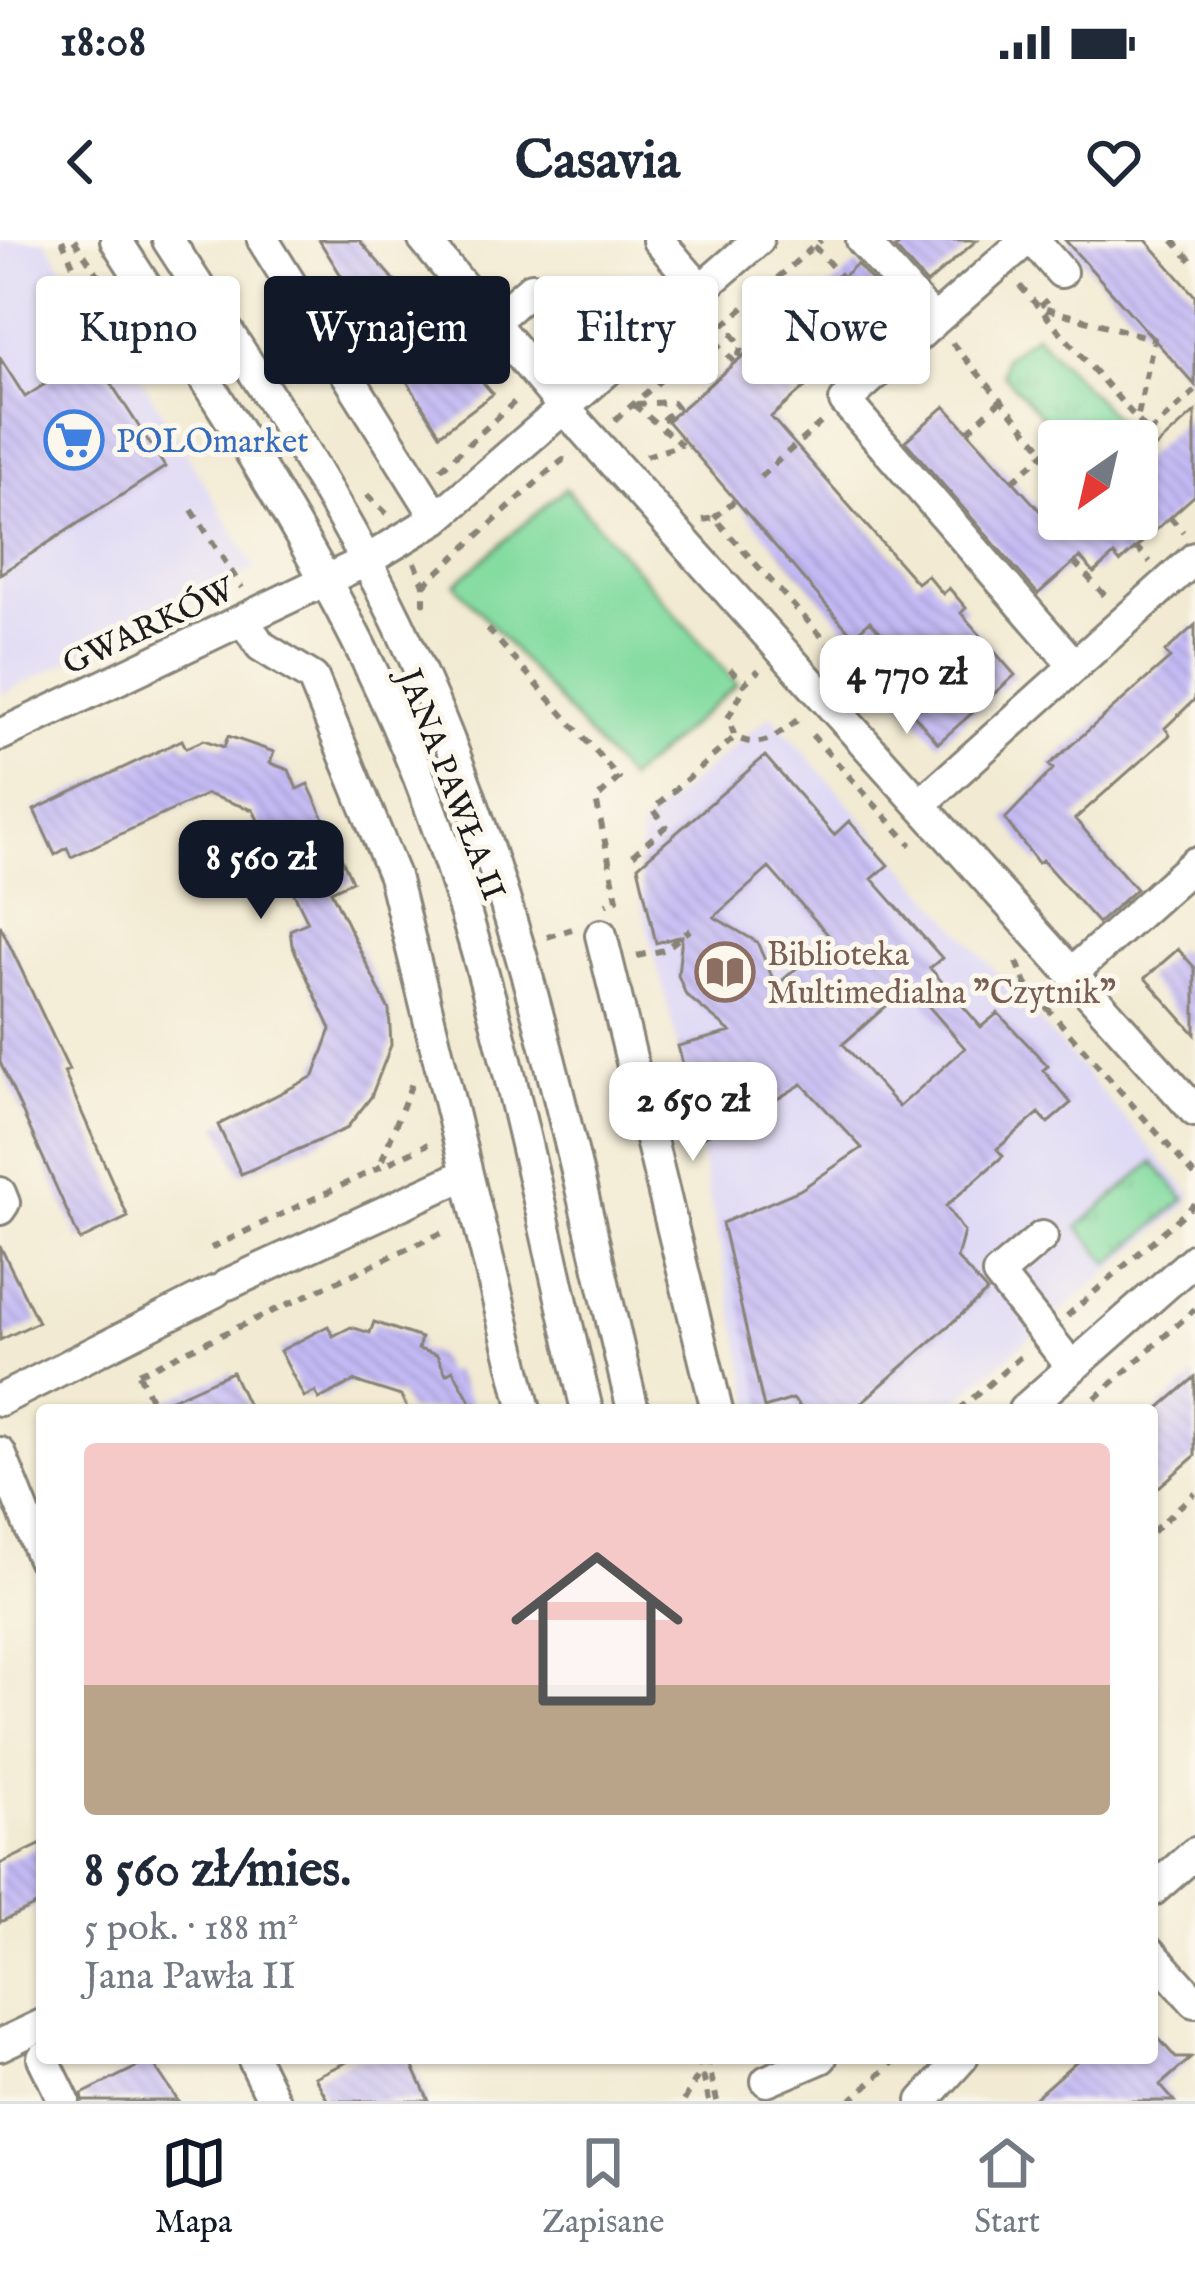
<!DOCTYPE html>
<html lang="pl">
<head>
<meta charset="utf-8">
<style>
  :root { --surface:#fff; --page:#f2f2f3; --text:#1f2937; --muted:#747a83; --line:#e0e1e3; --accent:#111827 }
  body { margin:0; font-family:"IM FELL English",serif; background:var(--page); color:var(--text); height:100vh; display:flex; flex-direction:column; font-size:45px; white-space:nowrap }
  * { box-sizing:border-box; margin:0 }
  p { font-size:39px; color:var(--muted) }
  .icon { flex:none; width:66px; height:66px; fill:none; stroke:currentColor; stroke-width:2; stroke-linecap:round; stroke-linejoin:round }
  .map { position:relative; flex:1; overflow:hidden }
  .panel { position:absolute; left:36px; top:1164px; width:1122px; height:660px; display:flex; flex-direction:column; background:var(--surface); border-radius:12px; box-shadow:0 3px 9px #0004 }
  .panel>* { flex:none }
  .hud { position:absolute; left:36px; top:36px; width:1125px; height:108px; display:flex; gap:24px }
  .needle { width:78px; rotate:214deg }
  .fabs { position:absolute; left:1038px; top:180px; display:grid; gap:24px }
  .fabs a { display:grid; place-items:center; width:120px; height:120px; border-radius:12px; background:var(--surface); box-shadow:0 3px 9px #0004; font-size:60px }
  .price { position:absolute; translate:-50% -102px; padding:0 27px; border-radius:24px; background:#fff; color:#222; font-size:39px; line-height:78px; filter:drop-shadow(0 3px 6px #0008) }
  .price::after { content:''; position:absolute; left:50%; top:72px; width:36px; height:27px; margin-left:-18px; background:inherit; clip-path:polygon(0 0,100% 0,50% 100%) }
  .price.current { background:var(--accent); color:#fff }
  ul { padding:0; list-style:none }
  li { display:grid; align-content:center; gap:24px; height:636px; padding:0 48px }
  li span { display:grid; place-items:center; height:372px; border-radius:12px; color:#555 }
  li>.icon { margin-inline-start:auto }
  span .icon { width:216px; height:216px; fill:#fffc; stroke-width:1 }
  li b { font-size:51px }
  .chip { padding:0 42px; border-radius:12px; background:var(--surface); box-shadow:0 3px 9px #0004; font-size:42px; line-height:108px }
  .chip.current { background:var(--accent); color:#fff }
  .status { display:flex; justify-content:space-between; align-items:center; height:84px; padding:0 60px; background:var(--surface); direction:ltr }
  .status svg { height:33px; fill:currentColor }
  header { display:flex; justify-content:space-between; align-items:center; height:156px; padding:0 48px; background:var(--surface); font-size:54px; font-weight:800 }
  .tabs { display:flex; justify-content:space-around; align-items:center; height:168px; border-top:3px solid var(--line); background:var(--surface); font-size:33px; color:var(--muted) }
  .tabs a { display:grid; justify-items:center; gap:6px }
  .tabs .current { color:var(--accent) }
  .map>svg:first-child { display:block }
</style>
</head>
<body>
<div class="status"><b>18:08</b><svg viewBox="0 0 49 12"><path d="M0 12V9h3v3zM5 12V6h3v6zM10 12V3h3v9zM15 12V0h3v12zM26 1h20v11H26zM47 4h2v5h-2z"/></svg></div>
<header><svg class="icon" aria-label="back" viewBox="0 0 24 24"><path d="M15 5l-7 7 7 7"/></svg>Casavia<svg class="icon" aria-label="heart" viewBox="0 0 24 24"><path d="M12 20l-8-8c-3-5 5-10 8-4 3-6 11-1 8 4z"/></svg></header>
<div class="map">
<svg width="1195" height="1861" viewBox="0 0 1195 1861">
  <defs>
    <pattern id="park-tufts" width="24" height="20" patternUnits="userSpaceOnUse" patternTransform="scale(3)"><rect width="24" height="20" fill="#84dca0"/><path d="M3 7l-1-3M5 7V3M7 7l1-3M15 17l-1-3M17 17v-4M19 17l1-3" fill="none" stroke="#71bc89"/></pattern>
    <pattern id="building-back-hatch" width="6" height="6" patternUnits="userSpaceOnUse" patternTransform="scale(3)"><rect width="6" height="6" fill="#c3b9f4"/><path d="M-1 5l2 2M0 0l6 6M5-1l2 2" fill="none" stroke="#a79ed1"/></pattern>
  </defs>
  <rect width="100%" height="100%" fill="#fbf7ec"/>
  <filter id="ink" filterUnits="userSpaceOnUse"><feTurbulence type="fractalNoise" baseFrequency=".00833" numOctaves="2"/><feDisplacementMap in="SourceGraphic" scale="24" xChannelSelector="R" yChannelSelector="G"/><feConvolveMatrix kernelMatrix="1 2 1 2 8 2 1 2 1" color-interpolation-filters="sRGB"/></filter>
  <filter id="wash" filterUnits="userSpaceOnUse"><feTurbulence type="fractalNoise" baseFrequency=".004" numOctaves="4" result="noise"/><feDisplacementMap in="SourceGraphic" scale="48" xChannelSelector="R" yChannelSelector="G"/><feGaussianBlur stdDeviation="2.7" result="paint"/><feColorMatrix in="noise" values="0 0 0 0 0 0 0 0 0 0 0 0 0 0 0 0 0 1.4 0 .05"/><feComposite in="paint" operator="in"/></filter>
  <g filter="url(#wash)">
    <rect width="100%" height="100%" fill="#f2ead2"/>
    <!-- built -->
    <path fill="#dbd6f7" d="M 0,0 L 45,0 L 97,80 L 119,102 L 256,329 L 0,455 Z
      M 771,475 L 1191,954 L 1186,966 L 945,1170 L 754,1170 L 678,806 L 641,663 L 641,586 Z"/>
    <!-- park -->
    <path fill="url(#park-tufts)" stroke="#507c5e" stroke-width="3" d="M 1035,95 L 1118,181 L 1121,189 L 1113,201 L 1064,201 L 1003,134 L 1004,118 Z
      M 1153,922 L 1185,959 L 1110,1024 L 1078,987 Z"/>
    <!-- pitch -->
    <path fill="#84dca0" stroke="#507c5e" stroke-width="3" d="M 565,248 L 737,444 L 628,540 L 455,344 Z"/>
    <g id="blocks">
      <!-- building -->
      <path fill="url(#building-back-hatch)" fill-rule="evenodd" d="M 319,0 L 359,0 L 493,154 L 440,194 Z
        M 905,0 L 977,0 L 927,44 L 895,8 Z
        M 1065,0 L 1146,0 L 1195,56 L 1195,145 Z
        M 857,24 L 896,67 L 771,177 L 917,343 L 927,335 L 943,354 L 949,348 L 966,368 L 961,373 L 1015,435 L 938,503 L 887,443 L 910,423 L 870,381 L 853,396 L 667,181 L 759,102 L 763,107 Z
        M 92,114 L 165,227 L 0,334 L 0,118 L 25,157 Z
        M 945,166 L 1059,292 L 1074,279 L 1137,279 L 1137,224 L 1195,172 L 1195,255 L 1120,322 L 1114,315 L 1094,333 L 1080,317 L 1038,354 L 905,201 Z
        M 1195,385 L 1195,459 L 1165,488 L 1170,495 L 1075,579 L 1136,649 L 1098,683 L 1042,620 L 1038,623 L 1005,579 L 1053,529 L 1049,525 L 1170,418 L 1165,412 Z
        M 228,496 L 274,512 L 270,523 L 289,530 L 297,549 L 308,544 L 352,641 L 331,651 L 389,770 L 391,805 L 371,857 L 346,889 L 241,934 L 218,885 L 314,836 L 331,789 L 292,705 L 290,690 L 308,682 L 253,570 L 207,554 L 71,617 L 67,608 L 55,615 L 34,570 L 182,500 L 186,508 L 204,500 L 224,507 Z
        M 765,516 L 834,595 L 849,581 L 888,625 L 872,639 L 942,718 L 930,728 L 981,787 L 998,773 L 1048,826 L 1043,830 L 1071,863 L 1048,883 L 1039,873 L 997,909 L 1003,916 L 946,966 L 964,992 L 957,1018 L 987,1052 L 853,1170 L 803,1170 L 793,1159 L 764,1168 L 722,983 L 800,950 L 862,908 L 802,844 L 741,881 L 702,897 L 678,806 L 731,792 L 686,755 L 678,735 L 682,696 L 656,703 L 638,626 ZM 769,628 L 831,698 L 776,746 L 757,702 L 714,677 ZM 910,745 L 965,808 L 899,867 L 843,804 Z
        M 0,685 L 69,830 L 64,832 L 128,977 L 80,1000 L 0,822 Z
        M 1178,709 L 1195,728 L 1195,794 L 1145,738 Z
        M 0,1006 L 38,1082 L 0,1100 Z
        M 374,1082 L 421,1098 L 418,1109 L 437,1115 L 446,1134 L 453,1130 L 475,1170 L 408,1170 L 401,1156 L 354,1141 L 319,1159 L 315,1152 L 304,1157 L 280,1111 L 328,1086 L 333,1096 L 351,1087 L 370,1093 Z
        M 232,1132 L 250,1170 L 147,1170 Z
        M 1195,1137 L 1195,1216 L 1152,1253 L 1152,1174 Z
        M 42,1604 L 42,1662 L 0,1682 L 0,1624 Z
        M 1152,1791 L 1176,1818 L 1191,1818 L 1160,1845 L 1174,1861 L 1031,1861 L 1080,1818 L 1152,1818 Z
        M 355,1818 L 409,1818 L 429,1861 L 328,1861 L 315,1837 Z
        M 151,1820 L 178,1861 L 83,1861 L 82,1854 Z"/>
    </g>
  </g>
  <g filter="url(#ink)">
    <use href="#blocks" fill-opacity="0" stroke="#878377" stroke-width="3"/>
    <g fill="none" stroke-linecap="round" stroke-linejoin="round">
      <defs>
        <path id="minor" d="M 116,0 C 233,184 357,365 432,572 C 502,765 539,971 587,1170
          M 168,0 C 249,125 332,247 397,381 C 517,630 569,903 633,1170
          M 263,0 L 437,278
          M 424,0 L 566,170 L 1195,871
          M 658,0 L 702,51
          M 862,0 L 934,81 L 1026,0
          M 1033,0 L 1061,32
          M 934,81 L 845,161 L 1074,425
          M 493,82 L 532,48
          M 243,380 L 261,406 L 313,438 L 394,636 L 525,1170
          M 0,495 L 366,321 L 437,278 L 758,0
          M 923,562 L 1195,318
          M 601,695 L 717,1170
          M 1073,732 L 1195,623
          M 0,953 L 4,963 L 0,969
          M 1042,997 L 998,1034 L 1072,1127
          M 228,1044 L 460,937
          M 0,1160 L 216,1051
          M 1024,1170 L 1195,1019
          M 0,1213 L 42,1317
          M 1152,1651 L 1195,1613
          M 1152,1714 L 1195,1762
          M 0,1805 L 42,1785
          M 43,1818 L 64,1861
          M 253,1818 L 274,1861
          M 767,1841 L 821,1818
          M 923,1861 L 962,1818"/>
      </defs>
      <!-- minor casing -->
      <use href="#minor" stroke="#878377" stroke-width="36"/>
      <!-- path -->
      <path stroke="#878377" stroke-width="6" stroke-dasharray="9 9" stroke-linecap="butt" d="M 62,0 L 79,39 L 154,120
        M 74,0 L 126,76
        M 1173,0 L 1195,25
        M 814,6 L 845,41
        M 1020,46 L 1149,193 L 1137,205
        M 765,49 L 795,85
        M 1047,60 L 1039,67 L 1154,99 L 1137,180
        M 732,94 L 742,106 L 735,123 L 711,96 Z
        M 952,103 L 1059,228
        M 562,121 L 656,39
        M 636,164 L 673,162 L 677,167 L 658,184
        M 634,165 L 682,205
        M 615,180 L 821,0
        M 968,191 L 1000,161
        M 1149,193 L 1195,151
        M 646,216 L 682,205
        M 1137,222 L 1141,227
        M 441,229 L 520,157
        M 760,237 L 825,179
        M 1013,241 L 1046,212
        M 367,255 L 388,275
        M 192,270 L 242,348
        M 1170,277 L 1183,292
        M 714,278 L 734,261
        M 703,280 L 714,278 L 832,408 L 828,418
        M 1050,283 L 1059,275
        M 1136,307 L 1150,322
        M 415,322 L 424,345 L 424,367
        M 1074,322 L 1108,359
        M 424,345 L 549,231 L 563,220 L 571,222
        M 488,389 L 619,538 L 596,559 L 617,659 L 606,664
        M 730,429 L 744,444 L 759,430
        M 741,454 L 728,478 L 735,497 C 763,511 777,495 800,478
        M 812,495 L 911,605
        M 633,615 L 666,586 L 653,569 L 735,497
        M 547,697 L 572,689
        M 637,716 L 664,710 L 690,690
        M 1017,722 L 1026,744 L 1195,936
        M 382,920 L 412,843
        M 211,1008 L 428,904
        M 1067,1076 L 1195,964
        M 139,1133 L 448,990
        M 139,1134 L 156,1170
        M 959,1170 L 1025,1113
        M 1082,1170 L 1195,1069
        M 1152,1292 L 1195,1253
        M 699,1818 L 709,1861
        M 707,1818 L 717,1861
        M 684,1861 L 700,1832
        M 850,1861 L 898,1818"/>
      <!-- minor -->
      <use href="#minor" stroke="#fff" stroke-width="30"/>
    </g>
  </g>
  <!-- icons -->
  <defs>
    <symbol id="supermarket-ring" viewBox="-11 -11 22 22"><circle r="9.5" fill="#fbf7ec" stroke="#3f7fe0" stroke-width="1.5"/><path d="M-6-5.5h2.5l.6 2H6L4.5 2H-2.5L-4.4-4H-6ZM-1.5 3.2a1.3 1.3 0 1 0 .1 0ZM3 3.2a1.3 1.3 0 1 0 .1 0Z" fill="#3f7fe0"/></symbol>
    <symbol id="library-ring" viewBox="-11 -11 22 22"><circle r="9.5" fill="#fbf7ec" stroke="#8d6e63" stroke-width="1.5"/><path d="M-6-4Q-3-5.5-.7-3.5V5Q-3 3-6 4ZM6-4Q3-5.5 .7-3.5V5Q3 3 6 4Z" fill="#8d6e63"/></symbol>
  </defs>
  <g fill-rule="evenodd">
    <use href="#supermarket-ring" x="41" y="167" width="66" height="66"/>
    <use href="#library-ring" x="692" y="699" width="66" height="66"/>
  </g>
  <g text-anchor="middle" stroke-width="10" stroke-linejoin="round" paint-order="stroke">
    <!-- shop labels -->
    <g font-size="33" fill="#366cbe" stroke="#fbf7ec" text-anchor="start">
      <text x="116" y="212">POLOmarket</text>
    </g>
    <!-- street labels -->
    <g font-size="33" fill="#1c1c1c" stroke="#fbf7ec">
      <text transform="translate(148 385) rotate(-25)" y="12">GWARKÓW</text>
      <text transform="translate(453 544) rotate(69)" y="12">JANA PAWŁA II</text>
    </g>
    <!-- education labels -->
    <g font-size="33" fill="#785e54" stroke="#fbf7ec" text-anchor="start">
      <text x="767" y="725">Biblioteka<tspan x="767" dy="38">Multimedialna "Czytnik"</tspan></text>
    </g>
  </g>
</svg>
<div class="fabs">
<a><svg class="needle" viewBox="-14 -14 28 28"><path d="M0-13l5 13h-10z" fill="#e53935"/><path d="M0 13l5-13h-10z" fill="#747a83"/></svg></a>
</div>
<b class="price" style="left:907px;top:497px">4 770 zł</b>
<b class="price current" style="left:261px;top:682px">8 560 zł</b>
<b class="price" style="left:693px;top:924px">2 650 zł</b>
<div class="hud">
<a class="chip">Kupno</a>
<a class="chip current">Wynajem</a>
<a class="chip">Filtry</a>
<a class="chip">Nowe</a>
</div>
<section class="panel">
<ul>
<li><span style="background:linear-gradient(#f6c9c9 65%,#b9a48a 0)"><svg class="icon" aria-label="home" viewBox="0 0 24 24"><path d="M3 11l9-7 9 7M6 9v11h12V9"/></svg></span><div><b>8 560 zł/mies.</b><p>5 pok. · 188 m²</p><p>Jana Pawła II</p></div></li>
</ul>
</section>
</div>
<nav class="tabs">
<a class="current"><svg class="icon" aria-label="map" viewBox="0 0 24 24"><path d="M3 6l6-2 6 2 6-2v14l-6 2-6-2-6 2zM9 4v14M15 6v14"/></svg>Mapa</a>
<a><svg class="icon" aria-label="saved" viewBox="0 0 24 24"><path d="M7 4h10v16l-5-4-5 4z"/></svg>Zapisane</a>
<a><svg class="icon" aria-label="home" viewBox="0 0 24 24"><path d="M3 11l9-7 9 7M6 9v11h12V9"/></svg>Start</a>
</nav>
</body>
</html>
